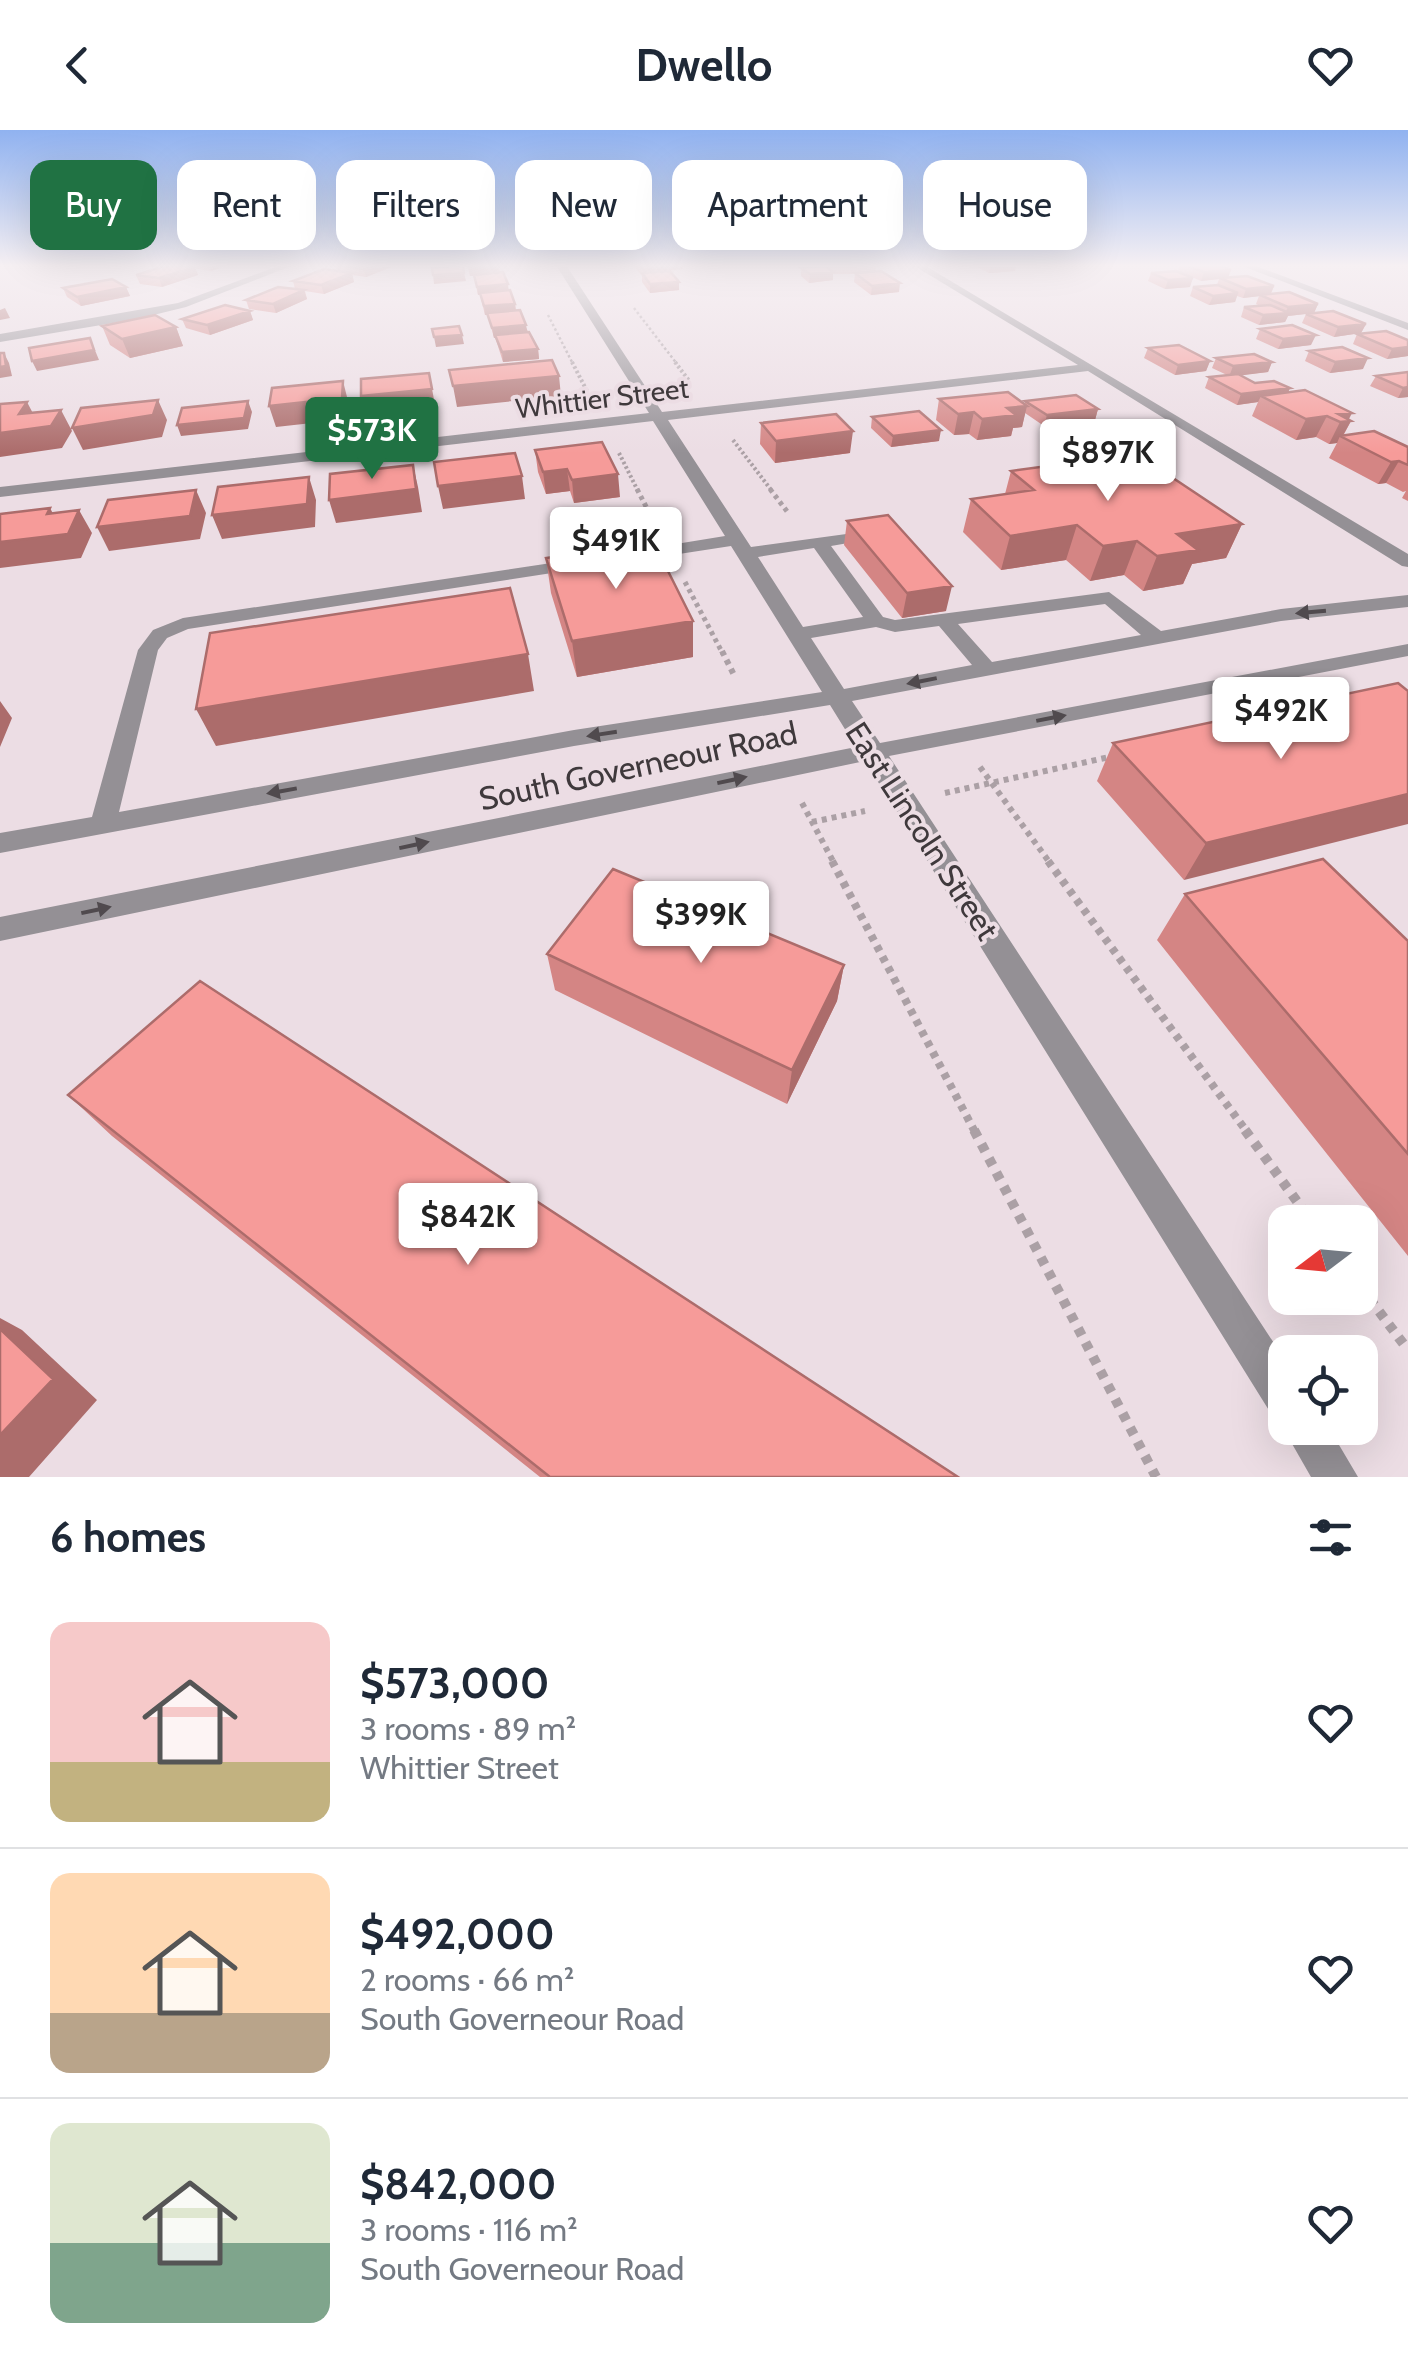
<!DOCTYPE html>
<html lang="en">
<head>
<meta charset="utf-8">
<style>
  :root { --surface:#fff; --page:#f6f6f7; --text:#1f2937; --muted:#747a83; --line:#e0e1e3; --accent:#207243 }
  body { margin:0; font-family:Cabin,sans-serif; background:var(--page); color:var(--text); height:100vh; display:flex; flex-direction:column; font-size:38px; white-space:nowrap }
  * { box-sizing:border-box; margin:0 }
  p { font-size:32px; color:var(--muted) }
  .icon { flex:none; width:55px; height:55px; fill:none; stroke:currentColor; stroke-width:2; stroke-linecap:round; stroke-linejoin:round }
  .map { position:relative; height:1347px; overflow:hidden }
  .drawer { display:flex; flex-direction:column; background:var(--surface); flex:1 }
  .drawer>* { flex:none }
  .guide { position:absolute; left:30px; top:30px; width:1350px; height:90px; display:flex; gap:20px }
  .needle { width:65px; rotate:254deg }
  .buttons { position:absolute; left:1268px; top:1075px; display:grid; gap:20px }
  .buttons a { display:grid; place-items:center; width:110px; height:110px; border-radius:20px; background:var(--surface); box-shadow:0 10px 40px #0002; font-size:50px }
  .price { position:absolute; translate:-50% -85px; padding:0 22px; border-radius:10px; background:#fff; color:#222; font-size:32px; line-height:65px; filter:drop-shadow(0 2px 5px #0008) }
  .price::after { content:''; position:absolute; left:50%; top:60px; width:30px; height:22px; margin-left:-15px; background:inherit; clip-path:polygon(0 0,100% 0,50% 100%) }
  .price.current { background:var(--accent); color:#fff }
  ul { padding:0; list-style:none }
  li { display:flex; align-items:center; gap:30px; height:250px; padding:0 50px }
  li+li { border-top:2px solid var(--line) }
  li span { display:grid; place-items:center; flex:none; width:280px; height:200px; border-radius:20px; color:#555 }
  li>.icon { margin-inline-start:auto }
  span .icon { width:120px; height:120px; fill:#fffc; stroke-width:1 }
  li b { font-size:42px }
  h2 { display:flex; justify-content:space-between; align-items:center; height:120px; padding:0 50px; font-size:42px }
  .tag { padding:0 35px; border-radius:20px; background:var(--surface); box-shadow:0 10px 40px #0002; font-size:35px; line-height:90px }
  .tag.current { background:var(--accent); color:#fff }
  header { display:flex; justify-content:space-between; align-items:center; height:130px; padding:0 50px; background:var(--surface); font-size:45px; font-weight:700 }
  .map>svg:first-child { display:block }
</style>
</head>
<body>
<header><svg class="icon" aria-label="back" viewBox="0 0 24 24"><path d="M15 5l-7 7 7 7"/></svg>Dwello<svg class="icon" aria-label="heart" viewBox="0 0 24 24"><path d="M12 20l-8-8c-3-5 5-10 8-4 3-6 11-1 8 4z"/></svg></header>
<div class="map">
<svg width="1408" height="1347" viewBox="0 0 1408 1347">
  <rect width="100%" height="100%" fill="#ecdde4"/>
  <g fill="none" stroke-linecap="round" stroke-linejoin="round">
    <!-- path-far5 -->
    <path stroke="#aba0a5" stroke-width="2.5" stroke-dasharray="2.5 2.5" stroke-linecap="butt" d="M 634,178 L 677,234
      M 548,185 L 573,234"/>
    <!-- path-far4 -->
    <path stroke="#aba0a5" stroke-width="4" stroke-dasharray="2.5 2.5" stroke-linecap="butt" d="M 572,232 L 588,263
      M 675,232 L 690,252
      M 733,310 L 772,361
      M 619,323 L 638,361"/>
    <!-- path-far3 -->
    <path stroke="#aba0a5" stroke-width="5" stroke-dasharray="4 4" stroke-linecap="butt" d="M 637,359 L 654,392
      M 770,359 L 789,384
      M 685,452 L 723,524"/>
    <!-- path-far2 -->
    <path stroke="#aba0a5" stroke-width="6" stroke-dasharray="5 5" stroke-linecap="butt" d="M 722,521 L 735,547
      M 980,637 L 1050,733
      M 945,663 L 1114,626
      M 802,673 L 834,733
      M 812,692 L 865,681"/>
    <!-- path-far1 -->
    <path stroke="#aba0a5" stroke-width="8" stroke-dasharray="6 6" stroke-linecap="butt" d="M 832,731 L 975,1002
      M 1048,731 L 1247,1002"/>
    <!-- path -->
    <path stroke="#aba0a5" stroke-width="10" stroke-dasharray="8 8" stroke-linecap="butt" d="M 974,1000 L 1156,1347
      M 1245,1000 L 1312,1092
      M 1360,1156 L 1408,1220"/>
    <!-- minor -->
    <path fill="#949095" fill-rule="evenodd" d="M 281,135 L 294,135 L 186,177 L 137,189 L 0,212 L 0,204 L 178,173 Z
      M 556,135 L 566,135 L 662,282 L 1078,235 L 913,135 L 924,135 L 1408,424 L 1408,437 L 1402,436 L 1088,241 L 668,290 L 751,417 L 883,399 L 883,407 L 831,416 L 883,487 L 895,490 L 1109,462 L 1161,501 L 1281,479 L 1408,465 L 1408,477 L 1281,491 L 852,571 L 880,613 L 1408,514 L 1408,526 L 889,626 L 1285,1230 L 1285,1288 L 1270,1282 L 865,631 L 0,811 L 0,787 L 856,617 L 830,575 L 574,616 L 0,723 L 0,703 L 92,687 L 138,520 L 153,500 L 183,488 L 578,429 L 587,434 L 578,439 L 188,499 L 167,508 L 158,520 L 119,682 L 574,600 L 822,562 L 731,416 L 627,432 L 618,427 L 627,422 L 725,406 L 653,291 L 0,367 L 0,357 L 649,283 ZM 814,418 L 863,487 L 803,497 L 758,427 ZM 1105,474 L 1141,505 L 992,532 L 958,494 ZM 939,496 L 972,535 L 844,559 L 811,508 L 876,497 L 895,502 Z
      M 1240,135 L 1253,135 L 1408,193 L 1408,200 Z
      M 1285,1292 L 1285,1298 L 1329,1298 L 1358,1347 L 1311,1347 L 1283,1298 Z"/>
  </g>
  <!-- wall -->
  <path fill="#d48584" d="M 189,135 L 229,135 L 211,141 L 195,138 L 198,145 L 162,157 L 140,154 L 136,145 Z
    M 336,135 L 394,136 L 366,147 L 352,145 L 354,152 L 324,164 L 305,161 L 307,169 L 276,183 L 249,179 L 246,170 L 295,159 L 293,151 L 338,141 Z
    M 467,135 L 498,135 L 500,143 L 515,174 L 516,180 L 538,219 L 539,229 L 503,232 L 495,207 L 494,208 L 488,185 L 485,185 L 480,165 L 478,165 L 474,146 L 470,146 Z
    M 633,135 L 682,135 L 683,139 L 671,140 L 679,160 L 650,163 L 642,152 L 642,146 Z
    M 819,135 L 876,135 L 875,142 L 899,162 L 871,165 L 854,152 L 855,144 L 833,144 L 833,150 L 809,153 L 801,146 L 801,138 L 819,136 Z
    M 973,135 L 1016,135 L 1015,141 L 989,143 Z
    M 1180,135 L 1218,135 L 1228,147 L 1274,156 L 1271,164 L 1318,174 L 1314,183 L 1288,186 L 1285,192 L 1259,195 L 1241,187 L 1244,177 L 1260,176 L 1256,174 L 1259,166 L 1243,168 L 1237,166 L 1235,172 L 1209,175 L 1190,166 L 1193,157 L 1217,155 L 1219,149 L 1201,151 L 1178,141 Z
    M 1151,143 L 1190,157 L 1165,159 L 1148,151 Z
    M 126,157 L 130,166 L 81,176 L 67,167 L 63,158 Z
    M 250,181 L 253,190 L 210,205 L 186,198 L 182,189 Z
    M 1306,184 L 1366,194 L 1361,203 L 1334,207 L 1302,193 Z
    M 102,196 L 176,197 L 183,216 L 130,228 L 110,215 Z
    M 1260,199 L 1311,215 L 1278,219 L 1256,209 Z
    M 1357,204 L 1408,210 L 1408,226 L 1387,229 L 1353,214 Z
    M 1148,218 L 1210,231 L 1206,241 L 1175,245 L 1144,228 Z
    M 1309,221 L 1363,239 L 1330,243 L 1305,231 Z
    M 1216,228 L 1272,232 L 1268,242 L 1240,245 L 1255,253 L 1290,258 L 1288,262 L 1351,291 L 1343,306 L 1408,317 L 1408,371 L 1402,368 L 1406,361 L 1403,362 L 1386,353 L 1378,354 L 1329,328 L 1337,313 L 1329,314 L 1316,307 L 1296,310 L 1252,286 L 1258,272 L 1237,275 L 1205,258 L 1209,247 L 1227,245 L 1212,238 Z
    M 1408,242 L 1408,267 L 1398,268 L 1370,256 L 1376,246 Z
    M 939,269 L 1025,274 L 1025,271 L 1098,279 L 1095,290 L 1044,296 L 1025,283 L 1022,297 L 1013,298 L 1011,306 L 977,310 L 969,304 L 954,305 L 936,290 Z
    M 872,287 L 939,311 L 891,317 L 871,298 Z
    M 761,293 L 850,323 L 775,333 L 760,314 Z
    M 535,320 L 620,367 L 574,373 L 570,361 L 546,364 L 538,342 Z
    M 1011,341 L 1242,394 L 1226,428 L 1192,434 L 1183,454 L 1143,461 L 1124,445 L 1090,451 L 1066,430 L 1001,440 L 963,402 L 971,369 L 1005,364 Z
    M 847,391 L 946,481 L 902,488 L 844,415 Z
    M 546,428 L 693,527 L 577,547 L 551,463 Z
    M 1408,561 L 1184,750 L 1097,651 L 1113,613 Z
    M 1185,764 L 1408,811 L 1408,1126 L 1157,810 Z
    M 547,824 L 844,835 L 837,871 L 787,974 L 555,860 Z
    M 68,965 L 958,1347 L 540,1347 L 112,1006 Z"/>
  <!-- shaded-wall -->
  <path fill="#ac6c6b" d="M 209,135 L 229,135 L 211,141 Z
    M 373,135 L 393,135 L 394,136 L 366,147 L 364,139 Z
    M 499,135 L 500,144 L 470,146 L 469,138 Z
    M 666,135 L 682,135 L 683,139 L 671,140 L 671,146 L 644,145 L 643,139 Z
    M 990,135 L 1016,135 L 1015,141 L 989,143 Z
    M 195,137 L 198,145 L 162,157 L 159,148 Z
    M 1231,140 L 1228,148 L 1201,151 L 1204,142 Z
    M 833,142 L 833,150 L 809,153 L 810,144 Z
    M 352,143 L 354,152 L 324,164 L 321,155 Z
    M 464,143 L 466,151 L 434,154 L 433,145 Z
    M 1193,148 L 1190,157 L 1165,159 L 1168,150 Z
    M 679,152 L 679,160 L 650,163 L 650,154 Z
    M 900,153 L 899,162 L 871,165 L 872,156 Z
    M 508,154 L 509,163 L 478,165 L 477,157 Z
    M 1274,156 L 1270,165 L 1243,168 L 1246,159 Z
    M 126,157 L 130,166 L 81,176 L 77,167 Z
    M 304,160 L 307,169 L 276,183 L 273,174 Z
    M 1238,163 L 1235,172 L 1209,175 L 1213,166 Z
    M 515,174 L 516,183 L 485,185 L 484,176 Z
    M 1318,174 L 1314,183 L 1288,186 L 1285,192 L 1259,195 L 1263,185 L 1285,183 L 1288,177 Z
    M 5,178 L 10,188 L 0,190 L 0,180 Z
    M 250,181 L 253,190 L 210,205 L 207,195 Z
    M 1366,194 L 1361,203 L 1334,207 L 1338,197 Z
    M 526,195 L 528,205 L 494,208 L 492,198 Z
    M 176,197 L 183,216 L 130,228 L 122,209 Z
    M 462,205 L 464,214 L 436,217 L 434,207 Z
    M 1316,205 L 1311,215 L 1278,219 L 1283,209 Z
    M 90,208 L 99,230 L 37,241 L 32,231 Z
    M 1408,217 L 1408,226 L 1387,229 L 1392,219 Z
    M 538,219 L 539,229 L 503,232 L 502,222 Z
    M 4,223 L 9,233 L 12,246 L 0,248 L 0,237 Z
    M 1368,228 L 1363,239 L 1330,243 L 1335,232 Z
    M 1210,231 L 1206,241 L 1175,245 L 1178,235 Z
    M 1272,232 L 1268,242 L 1229,247 L 1233,236 Z
    M 429,243 L 436,280 L 367,287 L 361,266 Z
    M 559,246 L 561,266 L 457,277 L 453,256 Z
    M 343,251 L 348,271 L 348,289 L 276,297 L 269,276 Z
    M 1408,257 L 1408,267 L 1398,268 L 1403,258 Z
    M 1290,258 L 1285,269 L 1261,266 L 1258,272 L 1237,275 L 1241,264 Z
    M 158,270 L 167,290 L 162,307 L 83,320 L 72,298 Z
    M 248,271 L 252,282 L 248,299 L 181,306 L 177,295 Z
    M 27,272 L 38,293 L 61,280 L 72,301 L 62,318 L 0,327 L 0,303 L 19,284 Z
    M 1027,276 L 1022,297 L 1013,298 L 1011,306 L 977,310 L 982,289 L 1007,278 Z
    M 1098,279 L 1095,290 L 1044,296 L 1047,285 Z
    M 974,282 L 969,304 L 954,305 L 958,284 Z
    M 1352,283 L 1348,291 L 1351,291 L 1342,307 L 1340,306 L 1337,313 L 1329,314 L 1340,292 L 1338,284 Z
    M 1327,286 L 1316,307 L 1296,310 L 1306,289 Z
    M 941,300 L 939,311 L 891,317 L 893,306 Z
    M 853,301 L 850,323 L 775,333 L 776,311 Z
    M 1399,331 L 1386,353 L 1378,354 L 1391,332 Z
    M 413,335 L 418,357 L 422,382 L 336,393 L 329,370 Z
    M 567,339 L 570,361 L 546,364 L 543,342 Z
    M 618,344 L 620,367 L 574,373 L 572,350 Z
    M 522,346 L 525,369 L 443,379 L 438,356 Z
    M 309,347 L 316,370 L 315,397 L 222,409 L 212,385 Z
    M 196,360 L 206,383 L 200,409 L 109,421 L 97,397 Z
    M 50,378 L 63,402 L 79,380 L 92,403 L 81,428 L 0,438 L 0,412 L 47,384 Z
    M 1242,394 L 1226,428 L 1192,434 L 1183,454 L 1143,461 L 1157,426 L 1177,404 Z
    M 1077,395 L 1066,430 L 1001,440 L 1010,406 Z
    M 1137,411 L 1124,445 L 1090,451 L 1103,416 Z
    M 952,456 L 946,481 L 902,488 L 907,463 Z
    M 693,491 L 693,527 L 577,547 L 572,511 Z
    M 528,524 L 534,561 L 216,616 L 196,579 Z
    M 0,571 L 12,588 L 0,617 Z
    M 1408,664 L 1408,694 L 1184,750 L 1206,713 Z
    M 844,835 L 837,871 L 787,974 L 792,940 Z
    M 0,1188 L 22,1200 L 97,1270 L 29,1347 L 0,1347 Z"/>
  <!-- building -->
  <path fill="#f69b99" stroke="#ac6c6b" stroke-width="2.5" d="M 168,135 L 195,137 L 159,148 L 136,145 Z
    M 337,135 L 373,135 L 364,139 Z
    M 468,135 L 499,135 L 469,138 Z
    M 640,135 L 668,135 L 671,137 L 643,139 Z
    M 828,135 L 876,135 L 830,136 Z
    M 1185,135 L 1218,135 L 1231,140 L 1204,142 Z
    M 463,136 L 464,143 L 433,145 L 432,138 Z
    M 825,136 L 833,142 L 810,144 L 801,138 Z
    M 324,139 L 352,143 L 321,155 L 293,151 Z
    M 670,141 L 679,152 L 650,154 L 642,143 Z
    M 881,141 L 900,153 L 872,156 L 855,143 Z
    M 1176,141 L 1193,148 L 1168,150 L 1151,143 Z
    M 503,142 L 508,154 L 477,157 L 474,145 Z
    M 1247,146 L 1274,156 L 1246,159 L 1220,148 Z
    M 112,149 L 126,157 L 77,167 L 63,158 Z
    M 1218,155 L 1238,163 L 1213,166 L 1193,157 Z
    M 278,157 L 304,160 L 273,174 L 246,170 Z
    M 510,160 L 515,174 L 484,176 L 480,163 Z
    M 1289,162 L 1318,174 L 1288,177 L 1260,165 Z
    M 225,175 L 250,181 L 207,195 L 182,189 Z
    M 1270,175 L 1289,183 L 1263,185 L 1244,177 Z
    M 520,180 L 526,195 L 492,198 L 487,183 Z
    M 1333,181 L 1366,194 L 1338,197 L 1306,184 Z
    M 155,185 L 176,197 L 122,209 L 102,196 Z
    M 1292,195 L 1316,205 L 1283,209 L 1260,199 Z
    M 459,196 L 462,205 L 434,207 L 432,199 Z
    M 1386,201 L 1408,210 L 1408,217 L 1392,219 L 1357,204 Z
    M 529,202 L 538,219 L 502,222 L 495,205 Z
    M 90,208 L 94,220 L 32,231 L 29,218 Z
    M 1179,215 L 1210,231 L 1178,235 L 1148,218 Z
    M 1342,217 L 1368,228 L 1335,232 L 1309,221 Z
    M 0,223 L 4,223 L 6,236 L 0,237 Z
    M 1254,224 L 1272,232 L 1233,236 L 1216,228 Z
    M 552,230 L 559,246 L 453,256 L 449,240 Z
    M 1408,242 L 1408,257 L 1403,258 L 1376,246 Z
    M 429,243 L 432,259 L 361,266 L 361,249 Z
    M 1238,244 L 1255,253 L 1274,251 L 1290,258 L 1241,264 L 1209,247 Z
    M 343,251 L 342,268 L 269,276 L 272,258 Z
    M 1305,260 L 1352,283 L 1338,284 L 1351,291 L 1340,292 L 1327,286 L 1306,289 L 1261,266 Z
    M 1008,262 L 1027,276 L 1007,278 L 1016,285 L 982,289 L 974,282 L 958,284 L 939,269 Z
    M 1076,265 L 1098,279 L 1047,285 L 1025,271 Z
    M 158,270 L 153,285 L 72,298 L 81,278 Z
    M 248,271 L 244,288 L 177,295 L 182,278 Z
    M 27,272 L 19,284 L 61,280 L 51,296 L 0,303 L 0,274 Z
    M 919,281 L 941,300 L 893,306 L 872,287 Z
    M 836,284 L 853,301 L 776,311 L 761,293 Z
    M 1374,301 L 1408,317 L 1408,335 L 1399,331 L 1391,332 L 1340,306 Z
    M 602,312 L 618,344 L 572,350 L 567,339 L 543,342 L 535,320 Z
    M 515,323 L 522,346 L 438,356 L 434,332 Z
    M 1137,324 L 1242,394 L 1177,404 L 1198,420 L 1157,426 L 1137,411 L 1103,416 L 1077,395 L 1010,406 L 971,369 L 1034,360 L 1011,341 Z
    M 413,335 L 416,359 L 329,370 L 330,344 Z
    M 309,347 L 307,374 L 212,385 L 218,357 Z
    M 196,360 L 190,386 L 97,397 L 108,370 Z
    M 50,378 L 47,384 L 79,380 L 68,404 L 0,412 L 0,384 Z
    M 888,385 L 952,456 L 907,463 L 847,391 Z
    M 654,413 L 693,491 L 572,511 L 546,428 Z
    M 510,458 L 528,524 L 196,579 L 210,503 Z
    M 1398,553 L 1408,561 L 1408,664 L 1206,713 L 1113,613 Z
    M 1323,729 L 1408,811 L 1408,1024 L 1185,764 Z
    M 613,739 L 844,835 L 792,940 L 547,824 Z
    M 200,851 L 958,1347 L 550,1347 L 68,965 Z
    M 0,1199 L 53,1249 L 0,1305 Z"/>
  <!-- one-way arrows -->
  <defs><path id="oneway-solid" d="M-6-.8H1V-3.2L6.5 0L1 3.2V.8H-6Z" transform="scale(2.5)"/></defs>
  <g fill="#504a4e">
    <use href="#oneway-solid" transform="translate(1311 482) rotate(175)"/>
    <use href="#oneway-solid" transform="translate(922 551) rotate(169)"/>
    <use href="#oneway-solid" transform="translate(1051 588) rotate(-11)"/>
    <use href="#oneway-solid" transform="translate(602 604) rotate(171)"/>
    <use href="#oneway-solid" transform="translate(732 650) rotate(-12)"/>
    <use href="#oneway-solid" transform="translate(282 661) rotate(170)"/>
    <use href="#oneway-solid" transform="translate(414 715) rotate(-12)"/>
    <use href="#oneway-solid" transform="translate(96 780) rotate(-12)"/>
  </g>
  <!-- sky -->
  <linearGradient id="sky" x2="0" y2="1"><stop stop-color="#90b2f0"/><stop offset="0.42" stop-color="#f6f0f3"/><stop offset="1" stop-color="#f6f0f3" stop-opacity="0"/></linearGradient>
  <rect width="1408" height="323" fill="url(#sky)"/>
  <g text-anchor="middle" stroke-width="8" stroke-linejoin="round" paint-order="stroke">
    <!-- far-street labels -->
    <g font-size="28" fill="#3f393c" stroke="#ecdde4">
      <text transform="translate(602 268) rotate(-7)" y="10">Whittier Street</text>
    </g>
    <!-- street labels -->
    <g font-size="32" fill="#3f393c" stroke="#ecdde4">
      <text transform="translate(638 636) rotate(-12)" y="11">South Governeour Road</text>
      <text transform="translate(922 701) rotate(57)" y="11">East Lincoln Street</text>
    </g>
  </g>
</svg>
<div class="buttons">
<a><svg class="needle" viewBox="-14 -14 28 28"><path d="M0-13l5 13h-10z" fill="#e53935"/><path d="M0 13l5-13h-10z" fill="#747a83"/></svg></a>
<a><svg class="icon" aria-label="locate" viewBox="0 0 24 24"><circle cx="12" cy="12" r="6"/><path d="M12 2v4M12 18v4M2 12h4M18 12h4"/></svg></a>
</div>
<b class="price current" style="left:372px;top:352px">$573K</b>
<b class="price" style="left:1108px;top:374px">$897K</b>
<b class="price" style="left:616px;top:462px">$491K</b>
<b class="price" style="left:1281px;top:632px">$492K</b>
<b class="price" style="left:701px;top:836px">$399K</b>
<b class="price" style="left:468px;top:1138px">$842K</b>
<div class="guide">
<a class="tag current">Buy</a>
<a class="tag">Rent</a>
<a class="tag">Filters</a>
<a class="tag">New</a>
<a class="tag">Apartment</a>
<a class="tag">House</a>
</div>
</div>
<section class="drawer">
<h2>6 homes<svg class="icon" aria-label="filters" viewBox="0 0 24 24"><path d="M4 7h16M4 17h16"/><circle cx="9" cy="7" r="2"/><circle cx="15" cy="17" r="2"/></svg></h2>
<ul>
<li><span style="background:linear-gradient(#f6c9c9 70%,#c2b280 0)"><svg class="icon" aria-label="home" viewBox="0 0 24 24"><path d="M3 11l9-7 9 7M6 9v11h12V9"/></svg></span><div><b>$573,000</b><p>3 rooms · 89 m²</p><p>Whittier Street</p></div><svg class="icon" aria-label="heart" viewBox="0 0 24 24"><path d="M12 20l-8-8c-3-5 5-10 8-4 3-6 11-1 8 4z"/></svg></li>
<li><span style="background:linear-gradient(#ffd9b3 70%,#b9a48a 0)"><svg class="icon" aria-label="home" viewBox="0 0 24 24"><path d="M3 11l9-7 9 7M6 9v11h12V9"/></svg></span><div><b>$492,000</b><p>2 rooms · 66 m²</p><p>South Governeour Road</p></div><svg class="icon" aria-label="heart" viewBox="0 0 24 24"><path d="M12 20l-8-8c-3-5 5-10 8-4 3-6 11-1 8 4z"/></svg></li>
<li><span style="background:linear-gradient(#dfe7d0 60%,#7fa58c 0)"><svg class="icon" aria-label="home" viewBox="0 0 24 24"><path d="M3 11l9-7 9 7M6 9v11h12V9"/></svg></span><div><b>$842,000</b><p>3 rooms · 116 m²</p><p>South Governeour Road</p></div><svg class="icon" aria-label="heart" viewBox="0 0 24 24"><path d="M12 20l-8-8c-3-5 5-10 8-4 3-6 11-1 8 4z"/></svg></li>
</ul>
</section>
</body>
</html>
